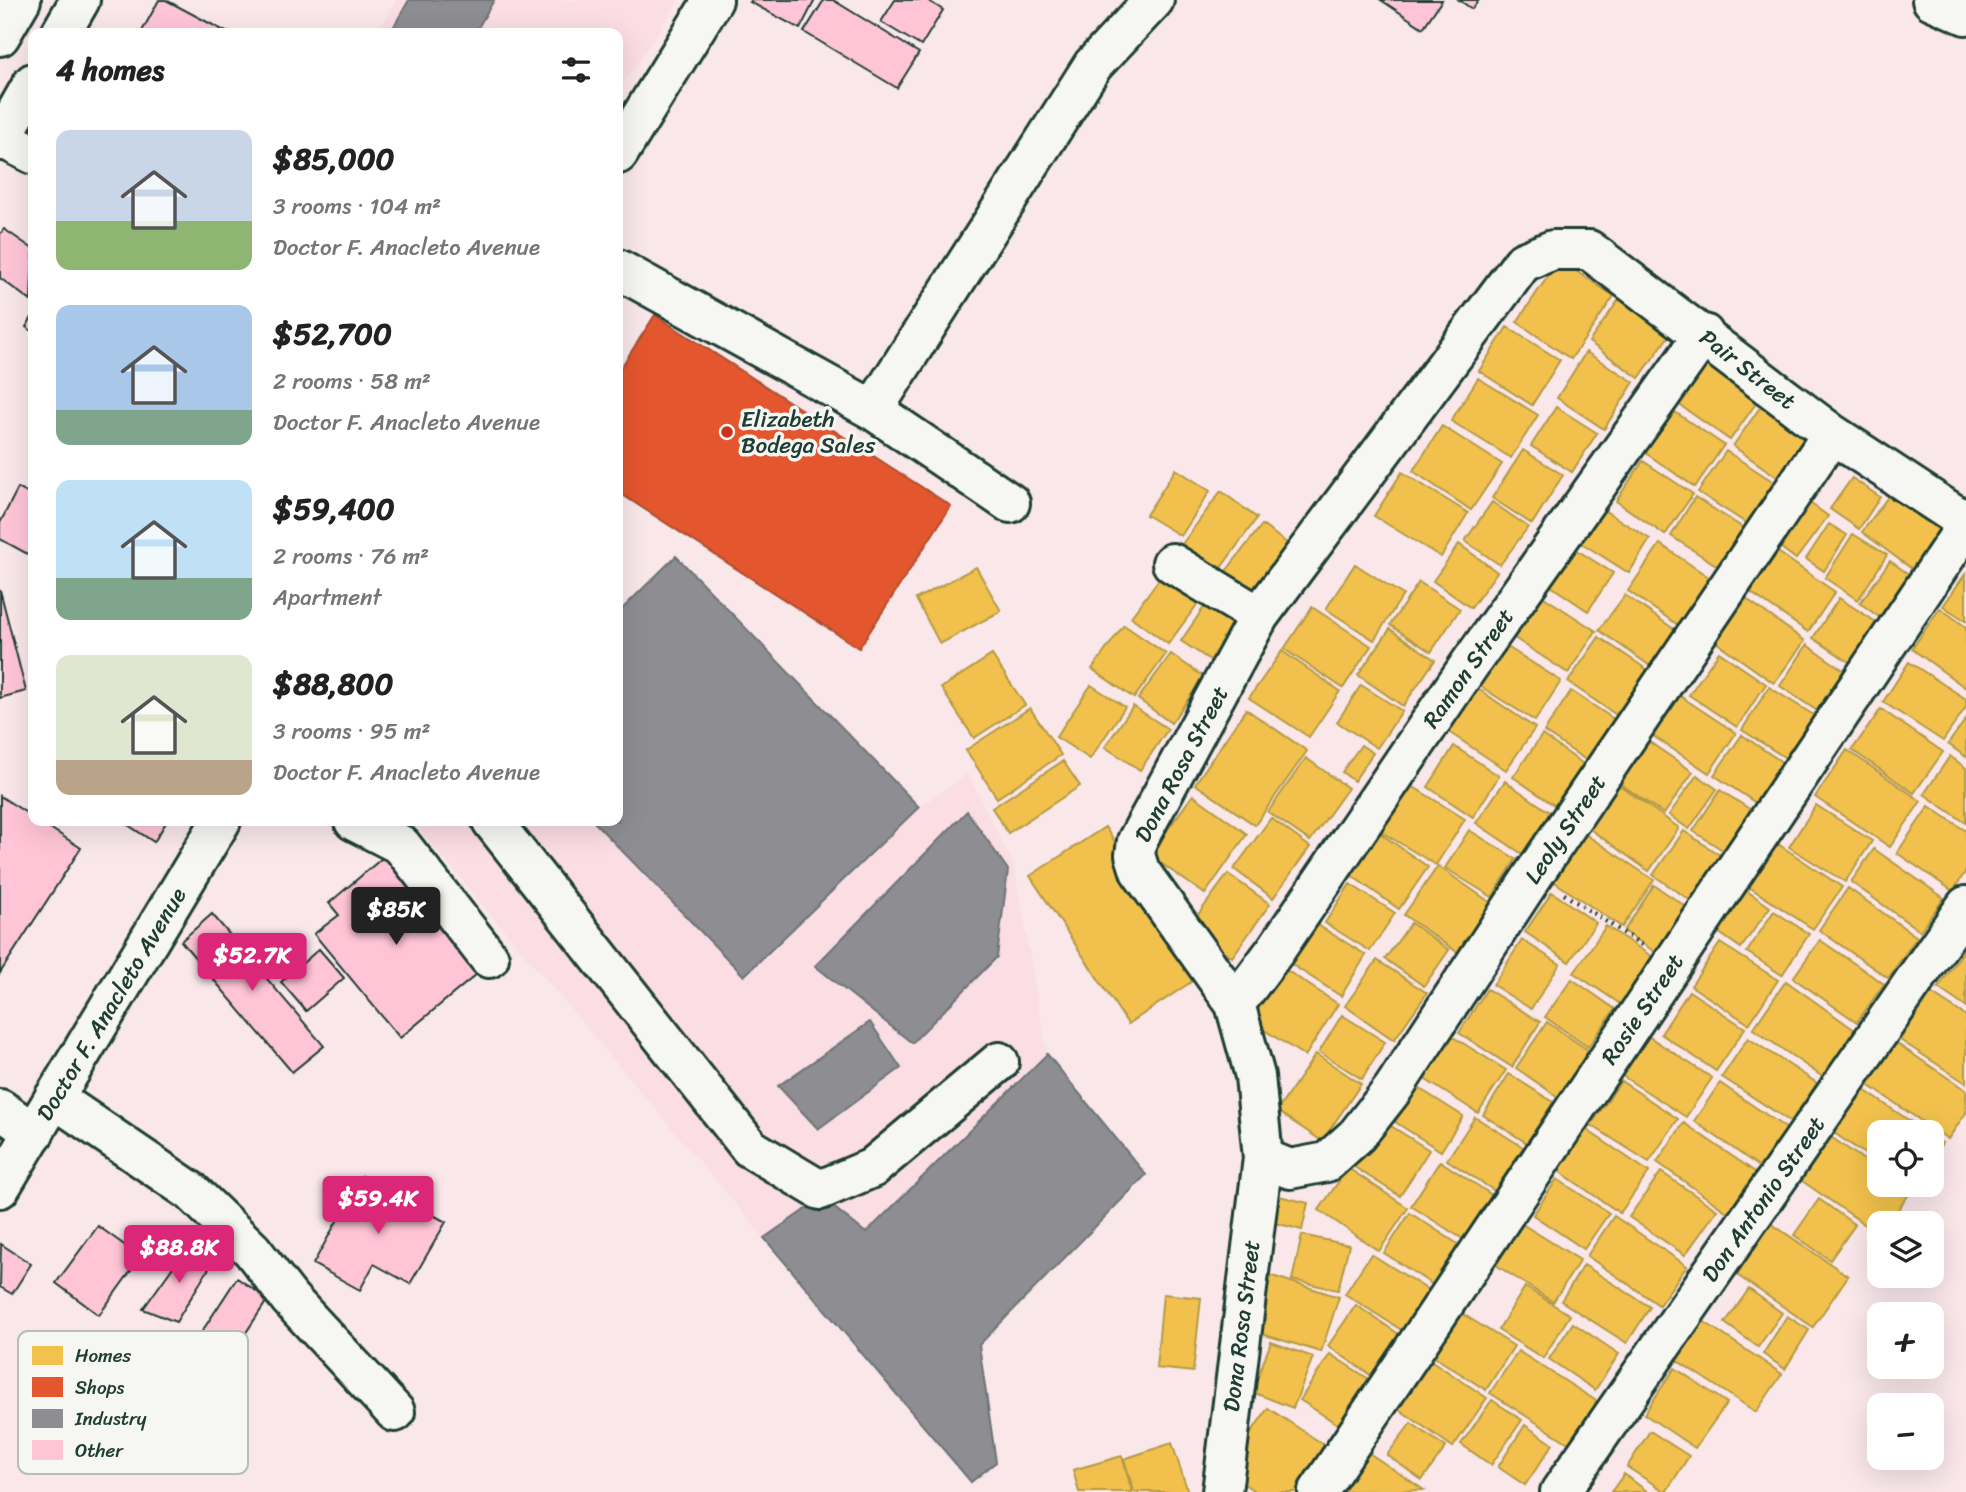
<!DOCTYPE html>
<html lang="en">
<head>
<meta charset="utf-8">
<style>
  :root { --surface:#fff; --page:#f6f6f6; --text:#222; --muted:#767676; --accent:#db2777 }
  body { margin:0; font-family:Sriracha,sans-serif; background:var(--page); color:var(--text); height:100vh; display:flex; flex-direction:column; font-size:26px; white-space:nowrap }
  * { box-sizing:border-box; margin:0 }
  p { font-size:23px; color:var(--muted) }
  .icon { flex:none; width:38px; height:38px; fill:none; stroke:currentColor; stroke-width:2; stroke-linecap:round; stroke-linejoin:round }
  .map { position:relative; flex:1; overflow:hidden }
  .sheet { position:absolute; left:28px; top:28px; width:595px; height:798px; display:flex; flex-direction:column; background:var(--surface); border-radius:14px; box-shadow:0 7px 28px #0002 }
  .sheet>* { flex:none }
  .fabs { position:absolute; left:1867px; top:1120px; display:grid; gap:14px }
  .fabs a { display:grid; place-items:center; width:77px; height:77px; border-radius:14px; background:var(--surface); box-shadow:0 7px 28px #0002; font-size:35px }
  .price { position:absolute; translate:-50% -60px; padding:0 16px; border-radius:7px; background:var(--accent); color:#fff; font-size:23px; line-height:46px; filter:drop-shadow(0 2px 4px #0008) }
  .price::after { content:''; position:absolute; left:50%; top:42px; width:21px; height:16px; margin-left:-10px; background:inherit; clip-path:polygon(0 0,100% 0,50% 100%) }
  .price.on { background:#222; color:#fff }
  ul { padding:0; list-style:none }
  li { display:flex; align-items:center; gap:21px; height:175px; padding:0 28px }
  li span { display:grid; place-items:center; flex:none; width:196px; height:140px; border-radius:14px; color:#555 }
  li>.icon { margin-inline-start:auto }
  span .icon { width:84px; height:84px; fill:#fffc; stroke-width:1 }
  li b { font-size:30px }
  h2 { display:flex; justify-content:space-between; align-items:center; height:84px; padding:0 28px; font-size:30px }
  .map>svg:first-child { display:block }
</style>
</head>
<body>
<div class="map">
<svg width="1966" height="1492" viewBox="0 0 1966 1492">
  <rect width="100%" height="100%" fill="#f9e7ea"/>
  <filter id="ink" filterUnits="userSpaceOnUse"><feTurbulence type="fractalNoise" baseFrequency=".0143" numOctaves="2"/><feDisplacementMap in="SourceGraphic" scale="14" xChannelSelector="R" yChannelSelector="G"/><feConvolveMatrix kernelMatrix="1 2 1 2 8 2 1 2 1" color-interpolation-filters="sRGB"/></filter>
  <g filter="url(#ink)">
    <!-- built -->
    <path fill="#fbdde4" d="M 397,0 L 679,0 L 618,92 L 618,33 L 377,33 Z
      M 676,556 L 919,807 L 968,774 L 1014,867 L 1047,1054 L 1146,1175 L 979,1345 L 971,1482 L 412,821 L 618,821 L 618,613 Z"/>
    <!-- homes -->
    <path fill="#f2c14e" stroke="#b39946" stroke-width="2" d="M 1559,260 L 1614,296 L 1571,359 L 1517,322 Z
      M 1623,294 L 1673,330 L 1639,378 L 1589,342 Z
      M 1507,327 L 1560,360 L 1532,405 L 1479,371 Z
      M 1586,352 L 1634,382 L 1604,429 L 1557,398 Z
      M 1700,357 L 1759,399 L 1730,440 L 1671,399 Z
      M 1478,378 L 1538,415 L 1511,458 L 1451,421 Z
      M 1766,399 L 1820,438 L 1787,484 L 1733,446 Z
      M 1666,406 L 1724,445 L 1695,487 L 1637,447 Z
      M 1556,407 L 1597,433 L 1572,472 L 1531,446 Z
      M 1442,426 L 1502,464 L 1471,510 L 1413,471 Z
      M 1523,450 L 1563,475 L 1532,524 L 1492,498 Z
      M 1726,451 L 1777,484 L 1749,525 L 1698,492 Z
      M 1643,461 L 1693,494 L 1665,535 L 1616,501 Z
      M 1176,469 L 1210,491 L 1181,536 L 1146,515 Z
      M 1402,472 L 1468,513 L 1441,557 L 1374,516 Z
      M 1852,478 L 1880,497 L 1859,529 L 1830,509 Z
      M 1896,486 L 1956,531 L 1923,577 L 1862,532 Z
      M 1221,491 L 1257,518 L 1210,583 L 1174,555 Z
      M 1695,497 L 1748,531 L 1724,570 L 1671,536 Z
      M 1807,501 L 1828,516 L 1796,559 L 1776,544 Z
      M 1492,502 L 1528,527 L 1500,565 L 1465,541 Z
      M 1594,504 L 1650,539 L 1629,573 L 1572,537 Z
      M 1829,524 L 1847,535 L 1824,571 L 1806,559 Z
      M 1262,525 L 1302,554 L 1264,605 L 1223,575 Z
      M 1853,534 L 1887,555 L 1858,600 L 1825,578 Z
      M 1459,544 L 1497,572 L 1471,608 L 1433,581 Z
      M 1660,544 L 1716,582 L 1684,629 L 1628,591 Z
      M 1569,545 L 1613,573 L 1588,611 L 1545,582 Z
      M 1778,552 L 1835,592 L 1808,632 L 1750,592 Z
      M 1890,561 L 1920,582 L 1890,625 L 1860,603 Z
      M 1355,564 L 1403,595 L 1374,640 L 1326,609 Z
      M 976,567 L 1001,611 L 940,644 L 916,599 Z
      M 1966,573 L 1966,621 L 1943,606 Z
      M 1162,575 L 1199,602 L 1168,644 L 1131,617 Z
      M 1419,582 L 1460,609 L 1431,652 L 1390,625 Z
      M 1530,588 L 1596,631 L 1568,673 L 1502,630 Z
      M 1625,595 L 1681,634 L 1656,670 L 1599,630 Z
      M 1744,597 L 1805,641 L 1774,683 L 1713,640 Z
      M 1839,598 L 1890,631 L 1863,671 L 1813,638 Z
      M 1209,600 L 1244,623 L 1216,664 L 1181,641 Z
      M 1312,607 L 1371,646 L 1343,688 L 1284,649 Z
      M 1940,608 L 1966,627 L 1966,688 L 1912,649 Z
      M 1124,625 L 1166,654 L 1134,698 L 1092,669 Z
      M 1390,629 L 1435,660 L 1403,706 L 1358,675 Z
      M 1599,637 L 1655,675 L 1624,720 L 1568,682 Z
      M 1501,643 L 1561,681 L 1535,721 L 1475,683 Z
      M 1807,645 L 1855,678 L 1828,718 L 1780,686 Z
      M 1282,651 L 1340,691 L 1309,737 L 1249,698 Z
      M 1719,652 L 1766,684 L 1737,727 L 1689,695 Z
      M 1171,654 L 1204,677 L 1171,723 L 1138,699 Z
      M 992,655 L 1025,705 L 974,738 L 941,688 Z
      M 1909,662 L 1966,699 L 1966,707 L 1943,741 L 1883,702 Z
      M 1091,685 L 1125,707 L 1090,759 L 1056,737 Z
      M 1361,685 L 1402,711 L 1377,748 L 1337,722 Z
      M 1474,686 L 1535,728 L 1506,770 L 1444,729 Z
      M 1769,687 L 1820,719 L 1792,762 L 1742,730 Z
      M 1671,690 L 1736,733 L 1709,773 L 1644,730 Z
      M 1571,691 L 1620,723 L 1592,764 L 1544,732 Z
      M 1133,706 L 1168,729 L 1140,770 L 1105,747 Z
      M 1030,708 L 1061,755 L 997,798 L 966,750 Z
      M 1246,709 L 1307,751 L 1255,825 L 1195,784 Z
      M 1881,709 L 1943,752 L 1914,793 L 1852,750 Z
      M 1966,719 L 1966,757 L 1948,744 Z
      M 1635,732 L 1693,772 L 1664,814 L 1606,774 Z
      M 1542,735 L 1586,766 L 1557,807 L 1513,777 Z
      M 1742,735 L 1792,769 L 1765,809 L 1714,775 Z
      M 1361,745 L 1373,753 L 1354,781 L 1342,772 Z
      M 1454,746 L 1499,776 L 1473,817 L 1428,787 Z
      M 1847,750 L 1921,801 L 1890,847 L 1815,797 Z
      M 1950,756 L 1966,768 L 1966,823 L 1924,794 Z
      M 1306,758 L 1348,788 L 1310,841 L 1268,812 Z
      M 1063,761 L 1080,786 L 1008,833 L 992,808 Z
      M 1697,775 L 1717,789 L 1689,829 L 1669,815 Z
      M 1404,781 L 1465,819 L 1436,865 L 1375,828 Z
      M 1505,781 L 1552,814 L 1524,855 L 1476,823 Z
      M 1618,784 L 1679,828 L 1649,871 L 1587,827 Z
      M 1720,790 L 1759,815 L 1732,856 L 1693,831 Z
      M 1193,795 L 1247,834 L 1205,894 L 1149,855 Z
      M 1816,805 L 1872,841 L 1845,882 L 1789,847 Z
      M 1929,806 L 1966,831 L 1966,871 L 1953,891 L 1897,853 Z
      M 1271,818 L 1310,847 L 1273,898 L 1234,869 Z
      M 1105,827 L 1203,974 L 1128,1024 L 1030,876 Z
      M 1469,830 L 1516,859 L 1492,897 L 1445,868 Z
      M 1377,831 L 1428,867 L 1399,909 L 1348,873 Z
      M 1684,831 L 1730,862 L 1699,906 L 1653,875 Z
      M 1582,832 L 1654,880 L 1622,927 L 1550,879 Z
      M 1778,844 L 1842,887 L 1813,929 L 1749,887 Z
      M 1874,849 L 1944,898 L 1920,931 L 1851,882 Z
      M 1438,866 L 1491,903 L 1457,952 L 1404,915 Z
      M 1228,874 L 1270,904 L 1232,957 L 1189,927 Z
      M 1350,884 L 1395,913 L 1370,951 L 1325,923 Z
      M 1654,885 L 1694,912 L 1664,958 L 1624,931 Z
      M 1848,888 L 1917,937 L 1888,978 L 1819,930 Z
      M 1747,891 L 1770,907 L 1741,948 L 1718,932 Z
      M 1552,892 L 1596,923 L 1569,962 L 1525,932 Z
      M 1774,911 L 1809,934 L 1782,975 L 1747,952 Z
      M 1308,919 L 1366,955 L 1341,996 L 1283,959 Z
      M 1411,923 L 1449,950 L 1424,986 L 1385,959 Z
      M 1606,926 L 1660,962 L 1628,1009 L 1574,973 Z
      M 1522,940 L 1560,964 L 1531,1009 L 1493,985 Z
      M 1820,940 L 1884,984 L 1857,1022 L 1793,978 Z
      M 1720,943 L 1778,980 L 1749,1024 L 1691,986 Z
      M 1966,947 L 1966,1007 L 1938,988 Z
      M 1377,960 L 1427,993 L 1394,1040 L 1345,1006 Z
      M 1280,966 L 1338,1004 L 1305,1056 L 1247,1019 Z
      M 1572,979 L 1615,1009 L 1588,1047 L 1545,1017 Z
      M 1786,981 L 1856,1031 L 1823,1077 L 1753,1029 Z
      M 1487,989 L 1540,1022 L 1512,1067 L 1459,1033 Z
      M 1689,991 L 1745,1028 L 1716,1071 L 1661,1034 Z
      M 1931,993 L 1966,1016 L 1966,1083 L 1900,1040 Z
      M 1342,1015 L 1385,1042 L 1362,1079 L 1319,1052 Z
      M 1547,1022 L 1595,1055 L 1564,1101 L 1516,1068 Z
      M 1445,1032 L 1506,1070 L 1478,1113 L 1418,1075 Z
      M 1648,1036 L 1712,1078 L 1686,1117 L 1621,1075 Z
      M 1748,1038 L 1817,1083 L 1791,1122 L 1722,1077 Z
      M 1896,1043 L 1966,1090 L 1966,1113 L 1948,1139 L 1867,1084 Z
      M 1316,1054 L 1361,1084 L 1322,1141 L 1277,1111 Z
      M 1509,1074 L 1553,1102 L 1527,1143 L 1483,1115 Z
      M 1621,1081 L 1678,1119 L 1649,1162 L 1591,1125 Z
      M 1720,1083 L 1787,1129 L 1760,1167 L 1694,1121 Z
      M 1417,1087 L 1463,1116 L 1441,1151 L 1395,1122 Z
      M 1861,1088 L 1926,1132 L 1880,1132 L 1880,1164 L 1831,1131 Z
      M 1475,1117 L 1523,1147 L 1495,1191 L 1447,1160 Z
      M 1380,1119 L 1429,1150 L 1400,1196 L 1351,1165 Z
      M 1684,1123 L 1758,1174 L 1730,1214 L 1657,1162 Z
      M 1584,1128 L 1649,1172 L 1620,1213 L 1556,1169 Z
      M 1828,1135 L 1880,1171 L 1880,1185 L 1898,1185 L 1910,1193 L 1888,1223 L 1880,1223 L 1880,1235 L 1798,1178 Z
      M 1932,1137 L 1942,1143 L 1932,1158 Z
      M 1440,1161 L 1498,1199 L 1469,1243 L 1411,1206 Z
      M 1348,1168 L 1408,1208 L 1379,1251 L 1319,1210 Z
      M 1661,1172 L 1717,1210 L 1685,1255 L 1629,1217 Z
      M 1557,1179 L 1609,1213 L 1584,1249 L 1533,1215 Z
      M 1275,1195 L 1308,1203 L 1302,1230 L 1268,1221 Z
      M 1819,1199 L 1855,1225 L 1830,1260 L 1794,1235 Z
      M 1410,1213 L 1464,1248 L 1438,1288 L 1384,1253 Z
      M 1614,1216 L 1687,1266 L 1659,1305 L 1587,1256 Z
      M 1769,1222 L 1848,1276 L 1813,1327 L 1734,1273 Z
      M 1522,1224 L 1580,1260 L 1553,1302 L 1496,1265 Z
      M 1302,1235 L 1349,1245 L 1338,1290 L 1292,1280 Z
      M 1371,1254 L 1433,1293 L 1408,1334 L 1345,1294 Z
      M 1584,1265 L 1650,1307 L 1627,1343 L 1561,1301 Z
      M 1269,1275 L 1339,1297 L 1321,1352 L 1252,1331 Z
      M 1525,1287 L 1570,1315 L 1543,1358 L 1498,1330 Z
      M 1749,1289 L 1782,1313 L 1758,1347 L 1725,1323 Z
      M 1163,1294 L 1201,1298 L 1193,1372 L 1156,1368 Z
      M 1356,1305 L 1403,1337 L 1375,1378 L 1328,1346 Z
      M 1458,1311 L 1514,1346 L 1486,1390 L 1430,1354 Z
      M 1787,1316 L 1809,1330 L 1785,1369 L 1763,1354 Z
      M 1700,1319 L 1782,1374 L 1756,1412 L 1673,1358 Z
      M 1573,1323 L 1619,1354 L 1595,1390 L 1549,1359 Z
      M 1271,1342 L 1313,1357 L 1293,1408 L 1252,1392 Z
      M 1518,1351 L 1598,1402 L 1570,1444 L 1490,1393 Z
      M 1330,1354 L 1372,1381 L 1342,1427 L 1300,1400 Z
      M 1423,1355 L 1487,1398 L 1453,1447 L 1390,1403 Z
      M 1675,1368 L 1727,1403 L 1695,1448 L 1644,1414 Z
      M 1492,1400 L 1522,1420 L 1491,1465 L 1461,1444 Z
      M 1268,1408 L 1335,1452 L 1308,1492 L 1256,1492 L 1225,1471 Z
      M 1411,1423 L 1446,1447 L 1422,1480 L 1387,1455 Z
      M 1525,1425 L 1553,1444 L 1525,1485 L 1498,1467 Z
      M 1650,1431 L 1689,1456 L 1666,1492 L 1627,1467 Z
      M 1172,1443 L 1188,1492 L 1134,1492 L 1124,1459 Z
      M 1363,1449 L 1424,1490 L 1335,1492 Z
      M 1122,1456 L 1132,1492 L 1079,1492 L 1073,1470 Z
      M 1624,1474 L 1648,1492 L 1611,1492 Z"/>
    <!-- shops -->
    <path fill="#e4572e" stroke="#a94f30" stroke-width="2" d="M 655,315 L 951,506 L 859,648 L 618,492 L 618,372 Z"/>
    <!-- industry -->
    <path fill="#8d8d92" stroke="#6c7576" stroke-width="2" d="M 409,0 L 494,0 L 475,33 L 390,33 Z
      M 676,556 L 919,807 L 744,976 L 593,821 L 618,821 L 618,613 Z
      M 967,811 L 1008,870 L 997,957 L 912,1043 L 815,966 Z
      M 870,1022 L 901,1068 L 818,1129 L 778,1086 Z
      M 1047,1054 L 1146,1175 L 979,1345 L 996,1462 L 971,1482 L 764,1238 L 822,1198 L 866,1233 Z"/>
    <!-- building -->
    <path fill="#ffc5d7" stroke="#1f3d34" stroke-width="2" d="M 159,0 L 166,0 L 228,33 L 141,33 Z
      M 752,0 L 815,0 L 800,29 L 750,2 Z
      M 824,0 L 833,0 L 919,53 L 897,88 L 804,32 Z
      M 895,0 L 927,0 L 943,10 L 921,46 L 881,22 Z
      M 1381,0 L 1442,0 L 1423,28 Z
      M 1459,0 L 1479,0 L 1472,9 Z
      M 4,229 L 33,249 L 31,301 L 0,278 L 0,234 Z
      M 33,316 L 33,332 L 26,327 Z
      M 18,488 L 33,496 L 33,557 L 0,539 L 0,523 Z
      M 0,590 L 26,691 L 0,698 Z
      M 0,796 L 33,817 L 33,821 L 39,821 L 81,848 L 0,973 Z
      M 122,821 L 167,821 L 154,842 Z
      M 387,854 L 483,969 L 400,1038 L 314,934 L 339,915 L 329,903 Z
      M 212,914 L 324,1046 L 292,1072 L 181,941 Z
      M 319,949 L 344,978 L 306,1011 L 281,982 Z
      M 362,1176 L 446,1222 L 410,1284 L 374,1264 L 360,1290 L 313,1264 Z
      M 98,1226 L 141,1257 L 99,1315 L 56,1283 Z
      M 190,1243 L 211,1265 L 176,1322 L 143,1309 Z
      M 1,1244 L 31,1264 L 12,1294 L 0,1287 Z
      M 237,1278 L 268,1299 L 196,1409 L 165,1388 Z"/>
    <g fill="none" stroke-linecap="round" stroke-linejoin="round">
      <defs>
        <path id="minor" d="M 61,33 L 80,0
          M 0,36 L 21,0
          M 2,138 L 33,154
          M 0,141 L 33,83
          M 618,269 L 873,410 L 1010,503
          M 873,410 L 1093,65 L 1154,0
          M 1172,563 L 1259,616
          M 354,821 L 401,845 L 489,958
          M 492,821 L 750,1148 L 820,1190 L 872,1168 L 999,1062
          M 1235,1004 L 1275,951 L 1470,664 L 1704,334
          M 54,1098 L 192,1192 L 252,1250 L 290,1299 L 395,1412
          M 0,1109 L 34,1133
          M 1263,1158 L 1290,1169 L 1327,1162 L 1357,1135 L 1393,1089 L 1534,874 L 1832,434
          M 1222,1492 L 1263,1158 L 1255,1076 L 1235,1004 L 1140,871 L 1135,855 L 1137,841 L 1259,616 L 1523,262 L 1553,250 L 1589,250 L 1832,434 L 1966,522
          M 1318,1492 L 1966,526
          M 1560,1492 L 1966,906"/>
        <path id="major" d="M 1932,0 L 1966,15
          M 618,154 L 713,0
          M 0,1188 L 221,821"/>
      </defs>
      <!-- minor casing -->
      <use href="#minor" stroke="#1f3d34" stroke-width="44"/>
      <!-- major casing -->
      <use href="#major" stroke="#1f3d34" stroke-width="44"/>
      <!-- path -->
      <path stroke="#1f3d34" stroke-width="4.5" stroke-dasharray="2 5" stroke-linecap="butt" d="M 1564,894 L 1642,945"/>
      <!-- minor -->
      <use href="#minor" stroke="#f6f6f2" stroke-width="38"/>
      <!-- major -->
      <use href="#major" stroke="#f6f6f2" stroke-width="38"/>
    </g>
  </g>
  <!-- markers -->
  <circle fill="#c8321e" stroke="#f6f6f2" stroke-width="2.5" cx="727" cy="432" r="7"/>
  <g text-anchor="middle" stroke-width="7" stroke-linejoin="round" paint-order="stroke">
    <!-- street labels -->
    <g font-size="23" fill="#1f3d34" stroke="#f6f6f2">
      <text transform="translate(1748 369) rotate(38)" y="8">Pair Street</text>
      <text transform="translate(1468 668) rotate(-55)" y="8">Ramon Street</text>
      <text transform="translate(1181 764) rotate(-62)" y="8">Dona Rosa Street</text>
      <text transform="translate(1565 829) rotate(-56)" y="8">Leoly Street</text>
      <text transform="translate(111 1004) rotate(-59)" y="8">Doctor F. Anacleto Avenue</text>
      <text transform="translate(1642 1009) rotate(-56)" y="8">Rosie Street</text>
      <text transform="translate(1763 1199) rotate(-55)" y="8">Don Antonio Street</text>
      <text transform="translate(1241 1326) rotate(-83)" y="8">Dona Rosa Street</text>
    </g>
    <!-- poi labels -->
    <g font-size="23" fill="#1f3d34" stroke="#f6f6f2" text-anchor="start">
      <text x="741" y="427">Elizabeth<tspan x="741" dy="26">Bodega Sales</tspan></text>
    </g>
  </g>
  <!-- legend -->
  <rect x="18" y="1331" width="230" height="143" rx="10" fill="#f6f6f2" stroke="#b6beb9" stroke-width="2"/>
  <rect x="32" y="1346" width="31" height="19" fill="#f2c14e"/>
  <rect x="32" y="1377" width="31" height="20" fill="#e4572e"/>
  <rect x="32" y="1409" width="31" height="19" fill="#8d8d92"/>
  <rect x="32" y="1440" width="31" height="20" fill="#ffc5d7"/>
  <g font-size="19" fill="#1f3d34">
    <text x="75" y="1362">Homes</text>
    <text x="75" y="1394">Shops</text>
    <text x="75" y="1425">Industry</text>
    <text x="75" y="1457">Other</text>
  </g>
</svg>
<div class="fabs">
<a><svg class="icon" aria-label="locate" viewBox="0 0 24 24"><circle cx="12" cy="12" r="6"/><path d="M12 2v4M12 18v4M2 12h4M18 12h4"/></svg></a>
<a><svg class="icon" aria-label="layers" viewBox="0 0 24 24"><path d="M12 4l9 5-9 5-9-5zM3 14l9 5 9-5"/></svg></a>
<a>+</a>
<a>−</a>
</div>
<b class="price on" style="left:396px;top:947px">$85K</b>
<b class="price" style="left:252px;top:993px">$52.7K</b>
<b class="price" style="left:378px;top:1236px">$59.4K</b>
<b class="price" style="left:179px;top:1285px">$88.8K</b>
<section class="sheet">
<h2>4 homes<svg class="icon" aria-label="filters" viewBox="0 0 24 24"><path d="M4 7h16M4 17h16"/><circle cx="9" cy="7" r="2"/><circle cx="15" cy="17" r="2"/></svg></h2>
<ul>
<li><span style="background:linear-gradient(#c9d6e8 65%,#8fb573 0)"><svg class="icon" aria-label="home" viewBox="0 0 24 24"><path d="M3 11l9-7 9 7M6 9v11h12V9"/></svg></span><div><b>$85,000</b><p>3 rooms · 104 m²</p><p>Doctor F. Anacleto Avenue</p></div></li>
<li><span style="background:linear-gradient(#a9c7e8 75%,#7fa58c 0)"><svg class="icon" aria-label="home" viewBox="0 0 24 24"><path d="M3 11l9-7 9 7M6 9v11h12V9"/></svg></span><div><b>$52,700</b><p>2 rooms · 58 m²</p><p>Doctor F. Anacleto Avenue</p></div></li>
<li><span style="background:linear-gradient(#bfe0f5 70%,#7fa58c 0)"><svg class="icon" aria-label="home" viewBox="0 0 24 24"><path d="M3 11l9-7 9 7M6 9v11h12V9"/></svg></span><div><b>$59,400</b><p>2 rooms · 76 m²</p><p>Apartment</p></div></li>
<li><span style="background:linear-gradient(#dfe7d0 75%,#b9a48a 0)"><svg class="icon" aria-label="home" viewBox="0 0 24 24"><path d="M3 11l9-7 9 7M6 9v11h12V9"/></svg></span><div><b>$88,800</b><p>3 rooms · 95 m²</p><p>Doctor F. Anacleto Avenue</p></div></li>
</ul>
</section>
</div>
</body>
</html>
